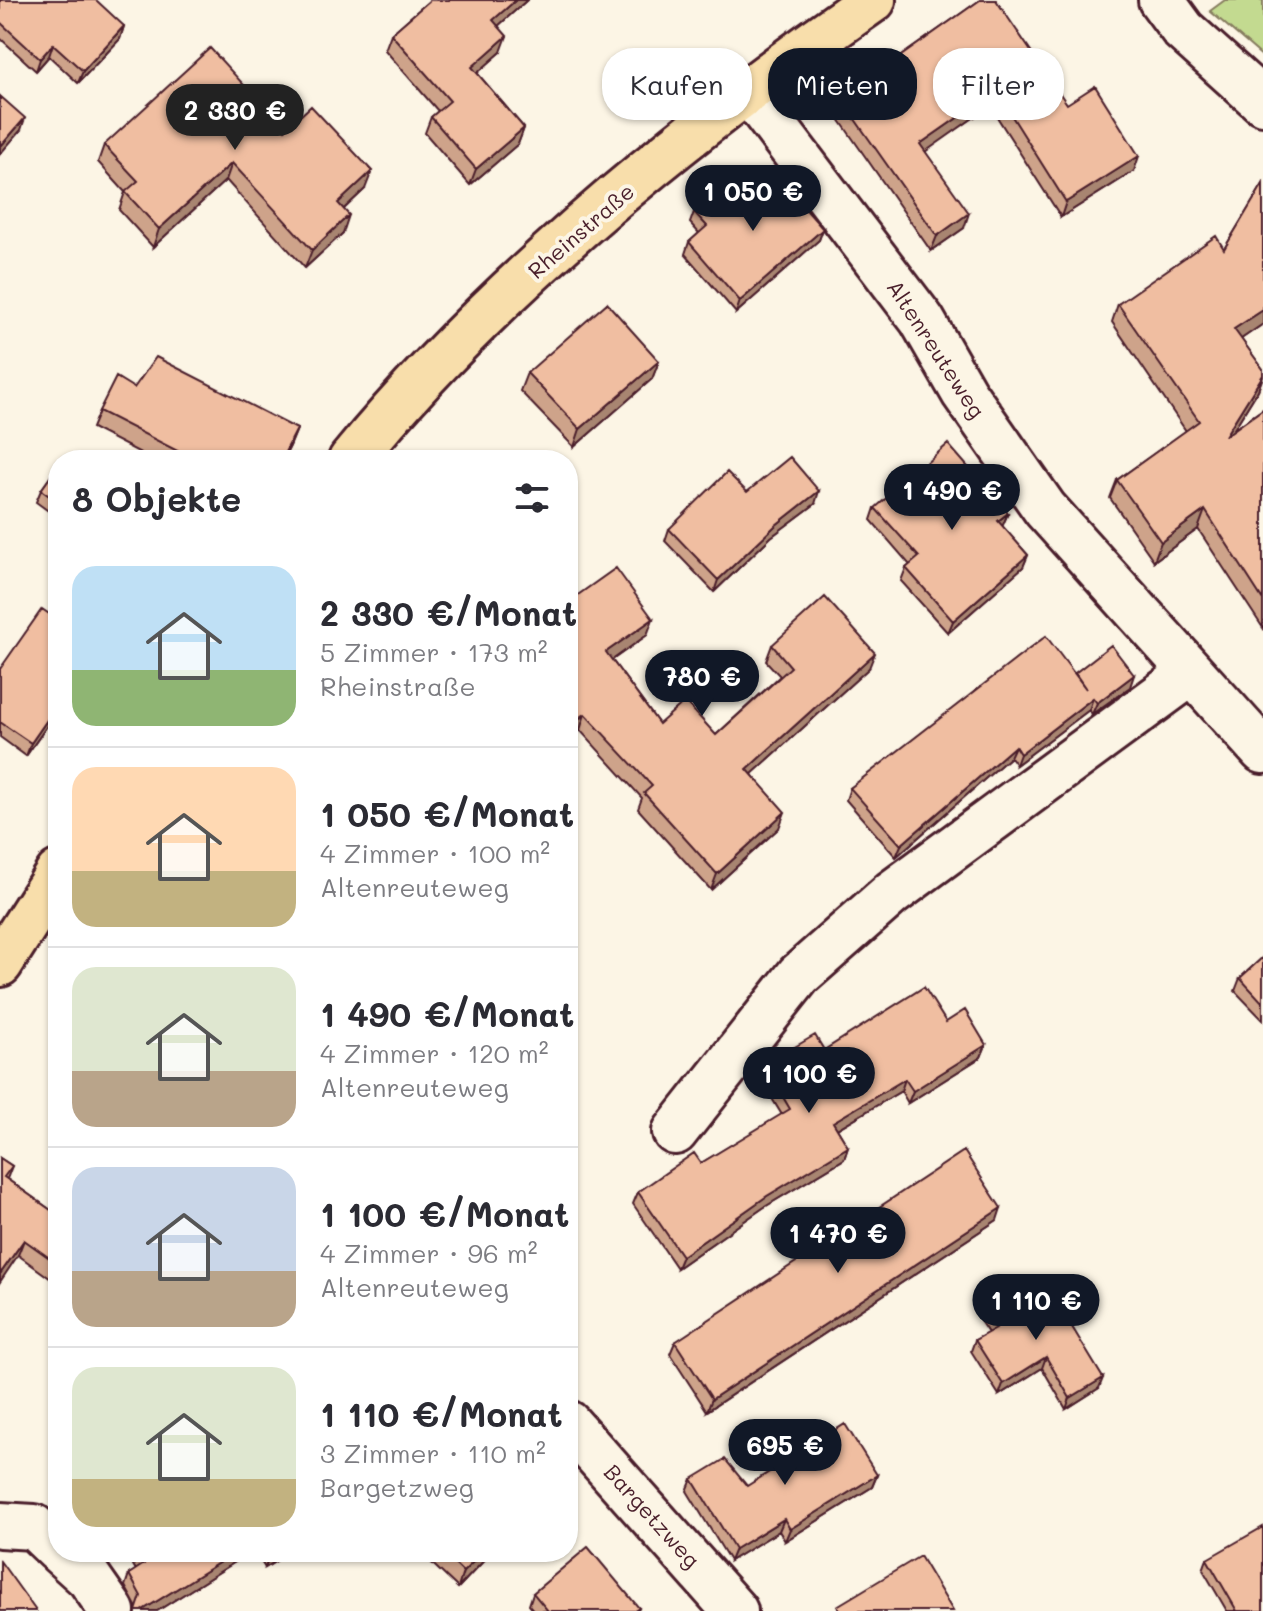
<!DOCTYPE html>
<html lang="de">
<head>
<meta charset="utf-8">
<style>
  :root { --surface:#fff; --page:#f2f2f3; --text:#2b2b33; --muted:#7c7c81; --line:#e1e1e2; --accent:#111827 }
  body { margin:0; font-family:Mali,sans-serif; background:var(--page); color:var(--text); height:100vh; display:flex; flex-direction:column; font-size:30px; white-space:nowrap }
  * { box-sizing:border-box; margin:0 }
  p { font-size:26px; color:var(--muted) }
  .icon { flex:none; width:44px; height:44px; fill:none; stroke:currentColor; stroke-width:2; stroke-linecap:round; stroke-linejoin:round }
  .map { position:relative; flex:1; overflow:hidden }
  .sheet { position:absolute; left:48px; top:450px; width:530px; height:1112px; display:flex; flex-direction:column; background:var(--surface); border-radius:32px; box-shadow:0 2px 6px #0004 }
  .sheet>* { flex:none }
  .hud { position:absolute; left:602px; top:48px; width:540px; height:72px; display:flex; gap:16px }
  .price { position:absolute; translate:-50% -68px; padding:0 18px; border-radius:28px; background:var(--accent); color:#fff; font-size:26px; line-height:52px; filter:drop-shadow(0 2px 4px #0008) }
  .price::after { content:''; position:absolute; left:50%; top:48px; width:24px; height:18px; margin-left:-12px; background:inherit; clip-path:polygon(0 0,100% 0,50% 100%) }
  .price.current { background:#222; color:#fff }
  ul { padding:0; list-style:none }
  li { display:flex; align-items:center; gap:24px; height:200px; padding:0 24px }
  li+li { border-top:2px solid var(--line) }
  li span { display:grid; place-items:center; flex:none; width:224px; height:160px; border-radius:24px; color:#555 }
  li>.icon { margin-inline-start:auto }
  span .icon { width:96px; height:96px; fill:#fffc; stroke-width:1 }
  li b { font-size:34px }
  h2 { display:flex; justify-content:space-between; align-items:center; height:96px; padding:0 24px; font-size:34px }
  .pill { padding:0 28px; border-radius:32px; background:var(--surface); box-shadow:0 2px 6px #0004; font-size:28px; line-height:72px }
  .pill.current { background:var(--accent); color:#fff }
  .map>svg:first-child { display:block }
</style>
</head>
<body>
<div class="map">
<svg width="1263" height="1611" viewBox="0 0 1263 1611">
  <rect width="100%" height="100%" fill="#fcf5e5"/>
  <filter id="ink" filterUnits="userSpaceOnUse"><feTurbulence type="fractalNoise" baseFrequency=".0125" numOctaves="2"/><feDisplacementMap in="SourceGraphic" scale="16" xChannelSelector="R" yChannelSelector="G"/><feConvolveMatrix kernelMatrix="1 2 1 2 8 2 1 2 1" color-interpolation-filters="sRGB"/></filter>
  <g filter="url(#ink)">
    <!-- green -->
    <path fill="#c3da90" stroke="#867c5e" stroke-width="2" d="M 1225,0 L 1263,0 L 1263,57 L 1210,11 Z"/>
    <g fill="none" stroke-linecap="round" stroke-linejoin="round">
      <defs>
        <path id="minor" d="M 1161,0 L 1183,30 L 1263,102
          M 749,92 L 922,320 L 964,393 L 1045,509 L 1263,751
          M 675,1132 L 799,975 L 892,893 L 1191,673
          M 568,1423 L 735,1611
          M 0,1525 L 34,1527 L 58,1550
          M 60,1552 L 89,1578 L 112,1611"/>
        <path id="major" d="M 351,460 C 493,287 689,128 873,0
          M 0,964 L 58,873"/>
      </defs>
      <!-- minor casing -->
      <use href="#minor" stroke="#4a1f2b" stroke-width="50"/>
      <!-- major casing -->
      <use href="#major" stroke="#4a1f2b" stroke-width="50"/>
      <!-- minor -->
      <use href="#minor" stroke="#fcf5e5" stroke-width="44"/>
      <!-- major -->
      <use href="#major" stroke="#f8deab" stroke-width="44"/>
    </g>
    <!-- wall -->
    <path fill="#cea38a" stroke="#4a1f2b" stroke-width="2" d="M 0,0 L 124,26 L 120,39 L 78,83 L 49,56 L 36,71 L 0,38 Z
      M 430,0 L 527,0 L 498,26 L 501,52 L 477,73 L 524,128 L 518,144 L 470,185 L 425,133 L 431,117 L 438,111 L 385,50 L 391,34 Z
      M 980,0 L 1067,104 L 1134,171 L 1061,217 L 990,106 L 925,151 L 964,228 L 931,251 L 839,119 L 845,105 L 872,85 L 877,73 Z
      M 285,130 L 365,189 L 344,209 L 343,233 L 305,268 L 226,180 L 153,247 L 119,210 L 125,192 L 98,162 L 104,145 Z
      M 1263,184 L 1263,324 L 1241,339 L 1263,369 L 1263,377 L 1258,390 L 1233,430 L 1263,409 L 1263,628 L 1198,529 L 1154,561 L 1110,498 L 1117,480 L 1186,431 L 1112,322 L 1118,304 L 1224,249 Z
      M 734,203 L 823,229 L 819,240 L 736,313 L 685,254 L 689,242 L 699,233 L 690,223 L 694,212 Z
      M 659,361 L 652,379 L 574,447 L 520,391 L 527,373 Z
      M 134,388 L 297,429 L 290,446 L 283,460 L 154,460 L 92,428 L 99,411 Z
      M 58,466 L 58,518 L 36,502 L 41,490 Z
      M 747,492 L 815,504 L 771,537 L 714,592 L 665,541 L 669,529 Z
      M 875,508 L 1008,513 L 1002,526 L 1028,555 L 1023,567 L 948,633 L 901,581 L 906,568 L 910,565 L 871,520 Z
      M 568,602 L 647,635 L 612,660 L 659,724 L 716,735 L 780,676 L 766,661 L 772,645 L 869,668 L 752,774 L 779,828 L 711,890 L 638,809 L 642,798 L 580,730 L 568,738 Z
      M 0,669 L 58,710 L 26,756 L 0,737 Z
      M 1075,674 L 1130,687 L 1092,714 L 1089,710 L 1016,765 L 1010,757 L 896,857 L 846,800 L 850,788 Z
      M 1263,957 L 1263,1020 L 1235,991 L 1240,978 Z
      M 946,1022 L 986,1045 L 981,1057 L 908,1103 L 901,1091 L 837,1129 L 848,1147 L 844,1159 L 763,1208 L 677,1268 L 633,1204 L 638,1192 L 701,1163 L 782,1115 L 759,1077 L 764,1065 L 824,1050 Z
      M 0,1158 L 12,1166 L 7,1179 L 58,1215 L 58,1284 L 18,1255 Z
      M 997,1220 L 707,1411 L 670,1354 L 675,1342 Z
      M 1032,1306 L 1099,1388 L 1066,1409 L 1042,1368 L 999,1395 L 971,1351 L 975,1340 L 988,1333 L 980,1321 L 984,1311 Z
      M 877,1475 L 872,1487 L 785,1541 L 779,1531 L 730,1561 L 687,1491 L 692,1479 L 747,1486 Z
      M 125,1552 L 251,1552 L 157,1611 L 137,1608 L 125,1586 L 129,1574 L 136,1570 Z
      M 255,1552 L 290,1552 L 265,1568 Z
      M 420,1552 L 492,1552 L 458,1588 Z
      M 1207,1559 L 1263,1611 L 1227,1611 L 1203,1570 Z
      M 533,1593 L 639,1608 L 638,1611 L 534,1611 L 529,1605 Z"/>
    <!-- shaded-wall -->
    <path fill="#a88571" stroke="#4a1f2b" stroke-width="2" d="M 516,0 L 527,0 L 487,36 L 493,20 Z
      M 124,26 L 120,39 L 78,83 L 83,71 Z
      M 507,36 L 501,52 L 466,83 L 472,67 Z
      M 53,44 L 49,56 L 36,71 L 40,59 Z
      M 996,91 L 990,106 L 915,159 L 920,144 Z
      M 25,118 L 21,130 L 0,154 L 0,147 Z
      M 524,128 L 518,144 L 470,185 L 476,169 Z
      M 1139,156 L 1134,171 L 1061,217 L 1066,202 Z
      M 232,163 L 226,180 L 153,247 L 159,229 Z
      M 372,171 L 365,189 L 332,220 L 338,203 Z
      M 969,213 L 964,228 L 931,251 L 937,236 Z
      M 349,215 L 343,233 L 305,268 L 312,250 Z
      M 823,229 L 819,240 L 736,313 L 740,301 Z
      M 1263,310 L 1263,324 L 1228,348 L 1234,329 Z
      M 659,361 L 652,379 L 574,447 L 580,429 Z
      M 1263,375 L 1258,390 L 1218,455 L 1225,436 Z
      M 297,429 L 290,446 L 283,460 L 281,460 Z
      M 819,491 L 815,504 L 771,537 L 714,592 L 718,580 L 776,525 Z
      M 1205,510 L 1198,529 L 1154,561 L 1161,542 Z
      M 1008,513 L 1003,525 L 994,534 L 998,521 Z
      M 1028,555 L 1023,567 L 948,633 L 953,621 Z
      M 653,619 L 647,635 L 601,668 L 606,652 Z
      M 875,653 L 869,668 L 741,784 L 747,769 Z
      M 1134,675 L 1130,687 L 1092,714 L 1097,703 Z
      M 1093,698 L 1089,710 L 1016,765 L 1020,754 Z
      M 58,704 L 58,710 L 26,756 L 31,743 Z
      M 585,714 L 580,730 L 568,738 L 568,726 Z
      M 1015,746 L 1010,757 L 896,857 L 901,845 Z
      M 785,812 L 779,828 L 711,890 L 717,874 Z
      M 986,1045 L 981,1057 L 908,1103 L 913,1091 Z
      M 905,1079 L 901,1091 L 828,1134 L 833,1122 Z
      M 848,1147 L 844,1159 L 763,1208 L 677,1268 L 682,1256 L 767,1196 Z
      M 1001,1208 L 997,1220 L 707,1411 L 712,1399 Z
      M 24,1240 L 18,1255 L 0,1282 L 0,1274 Z
      M 1046,1357 L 1042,1368 L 999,1395 L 1003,1384 Z
      M 1103,1378 L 1099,1388 L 1066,1409 L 1070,1398 Z
      M 877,1475 L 872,1487 L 785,1541 L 790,1529 Z
      M 784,1519 L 779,1531 L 730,1561 L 735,1549 Z
      M 236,1552 L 251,1552 L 157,1611 L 141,1611 Z
      M 275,1552 L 290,1552 L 265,1568 L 269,1556 Z
      M 483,1552 L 492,1552 L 458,1588 L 463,1572 Z"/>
    <!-- building -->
    <path fill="#f0bea1" stroke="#4a1f2b" stroke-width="2" d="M 0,0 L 96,0 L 124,26 L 83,71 L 53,44 L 40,59 L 0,22 Z
      M 430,0 L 516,0 L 493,20 L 507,36 L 472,67 L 524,128 L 476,169 L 431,117 L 450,101 L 391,34 Z
      M 980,0 L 996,0 L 1067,104 L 1095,86 L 1139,156 L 1066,202 L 996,91 L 920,144 L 969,213 L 937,236 L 845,105 L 881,79 L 877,73 Z
      M 210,48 L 285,130 L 311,106 L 372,171 L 338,203 L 349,215 L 312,250 L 232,163 L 159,229 L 125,192 L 138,181 L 104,145 Z
      M 0,96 L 25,118 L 0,147 Z
      M 771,170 L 823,229 L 740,301 L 689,242 L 707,226 L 694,212 L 721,188 L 734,203 Z
      M 1263,184 L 1263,310 L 1234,329 L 1263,369 L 1263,375 L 1225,436 L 1263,409 L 1263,600 L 1205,510 L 1161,542 L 1117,480 L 1199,421 L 1118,304 L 1216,236 L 1224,249 Z
      M 607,303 L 659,361 L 580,429 L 527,373 Z
      M 156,357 L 297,429 L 281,460 L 195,460 L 99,411 L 116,377 L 134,388 Z
      M 948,444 L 1008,513 L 998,521 L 1028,555 L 953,621 L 906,568 L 919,557 L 875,508 Z
      M 790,457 L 819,491 L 776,525 L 718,580 L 669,529 L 727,472 L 747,492 Z
      M 58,466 L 58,502 L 41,490 Z
      M 616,568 L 653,619 L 606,652 L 659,724 L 685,701 L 716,735 L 791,667 L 772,645 L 825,597 L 875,653 L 747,769 L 785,812 L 717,874 L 644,793 L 652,786 L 585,714 L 568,726 L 568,602 Z
      M 42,609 L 58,620 L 58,704 L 31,743 L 0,722 L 0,669 Z
      M 1046,636 L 1086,689 L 1075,673 L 1111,645 L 1134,675 L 1097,703 L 1093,698 L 1020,754 L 1015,746 L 901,845 L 850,788 Z
      M 1263,957 L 1263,1003 L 1240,978 Z
      M 924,987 L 946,1022 L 965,1010 L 986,1045 L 913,1091 L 905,1079 L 833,1122 L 848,1147 L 767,1196 L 682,1256 L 638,1192 L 694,1153 L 701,1163 L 790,1109 L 764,1065 L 815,1035 L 824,1050 Z
      M 964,1151 L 1001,1208 L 712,1399 L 675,1342 Z
      M 0,1158 L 12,1166 L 4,1177 L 58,1215 L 58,1264 L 24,1240 L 0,1274 Z
      M 1021,1288 L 1032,1306 L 1052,1294 L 1103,1378 L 1070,1398 L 1046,1357 L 1003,1384 L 975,1340 L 996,1328 L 984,1311 Z
      M 845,1424 L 877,1475 L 790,1529 L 784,1519 L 735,1549 L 692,1479 L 725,1459 L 747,1486 Z
      M 1263,1527 L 1263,1611 L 1237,1611 L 1207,1559 Z
      M 588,1547 L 639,1608 L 634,1611 L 548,1611 L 533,1593 Z
      M 137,1552 L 236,1552 L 141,1611 L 136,1611 L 141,1596 L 129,1574 L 144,1564 Z
      M 442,1552 L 483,1552 L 463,1572 Z
      M 920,1556 L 953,1611 L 840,1611 L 837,1606 Z
      M 0,1561 L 36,1611 L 0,1611 Z"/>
  </g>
  <g text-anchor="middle" stroke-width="8" stroke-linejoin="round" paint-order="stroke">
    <!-- street labels -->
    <g font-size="22" fill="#4a1f2b" stroke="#fcf5e5">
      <text transform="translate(581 231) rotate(-41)" y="8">Rheinstraße</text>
      <text transform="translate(936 349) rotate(57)" y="8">Altenreuteweg</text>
      <text transform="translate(652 1516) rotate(48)" y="8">Bargetzweg</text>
    </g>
  </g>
</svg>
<b class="price current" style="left:235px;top:152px">2 330 €</b>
<b class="price" style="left:753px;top:233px">1 050 €</b>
<b class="price" style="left:952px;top:532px">1 490 €</b>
<b class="price" style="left:702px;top:718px">780 €</b>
<b class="price" style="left:809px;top:1115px">1 100 €</b>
<b class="price" style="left:838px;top:1275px">1 470 €</b>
<b class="price" style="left:1036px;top:1342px">1 110 €</b>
<b class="price" style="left:785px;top:1487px">695 €</b>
<div class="hud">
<a class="pill">Kaufen</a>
<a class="pill current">Mieten</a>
<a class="pill">Filter</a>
</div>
<section class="sheet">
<h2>8 Objekte<svg class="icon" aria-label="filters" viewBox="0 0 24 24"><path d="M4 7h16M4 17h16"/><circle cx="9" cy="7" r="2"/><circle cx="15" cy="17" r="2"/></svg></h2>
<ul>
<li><span style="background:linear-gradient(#bfe0f5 65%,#8fb573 0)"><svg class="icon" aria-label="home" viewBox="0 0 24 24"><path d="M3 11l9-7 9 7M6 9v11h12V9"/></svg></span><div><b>2 330 €/Monat</b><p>5 Zimmer · 173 m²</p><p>Rheinstraße</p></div></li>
<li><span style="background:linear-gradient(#ffd9b3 65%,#c2b280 0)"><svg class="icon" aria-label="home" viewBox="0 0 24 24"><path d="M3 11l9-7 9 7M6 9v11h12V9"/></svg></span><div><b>1 050 €/Monat</b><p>4 Zimmer · 100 m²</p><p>Altenreuteweg</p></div></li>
<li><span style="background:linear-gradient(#dfe7d0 65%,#b9a48a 0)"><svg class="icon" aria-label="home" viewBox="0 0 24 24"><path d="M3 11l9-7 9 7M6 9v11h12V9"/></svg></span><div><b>1 490 €/Monat</b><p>4 Zimmer · 120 m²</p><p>Altenreuteweg</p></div></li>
<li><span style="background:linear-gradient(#c9d6e8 65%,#b9a48a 0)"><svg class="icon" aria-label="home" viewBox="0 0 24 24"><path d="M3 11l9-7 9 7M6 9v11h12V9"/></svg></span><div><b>1 100 €/Monat</b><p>4 Zimmer · 96 m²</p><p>Altenreuteweg</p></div></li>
<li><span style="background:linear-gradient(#dfe7d0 70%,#c2b280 0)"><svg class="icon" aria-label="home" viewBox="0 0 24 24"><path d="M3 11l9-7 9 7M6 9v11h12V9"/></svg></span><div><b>1 110 €/Monat</b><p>3 Zimmer · 110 m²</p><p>Bargetzweg</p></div></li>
</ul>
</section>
</div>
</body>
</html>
